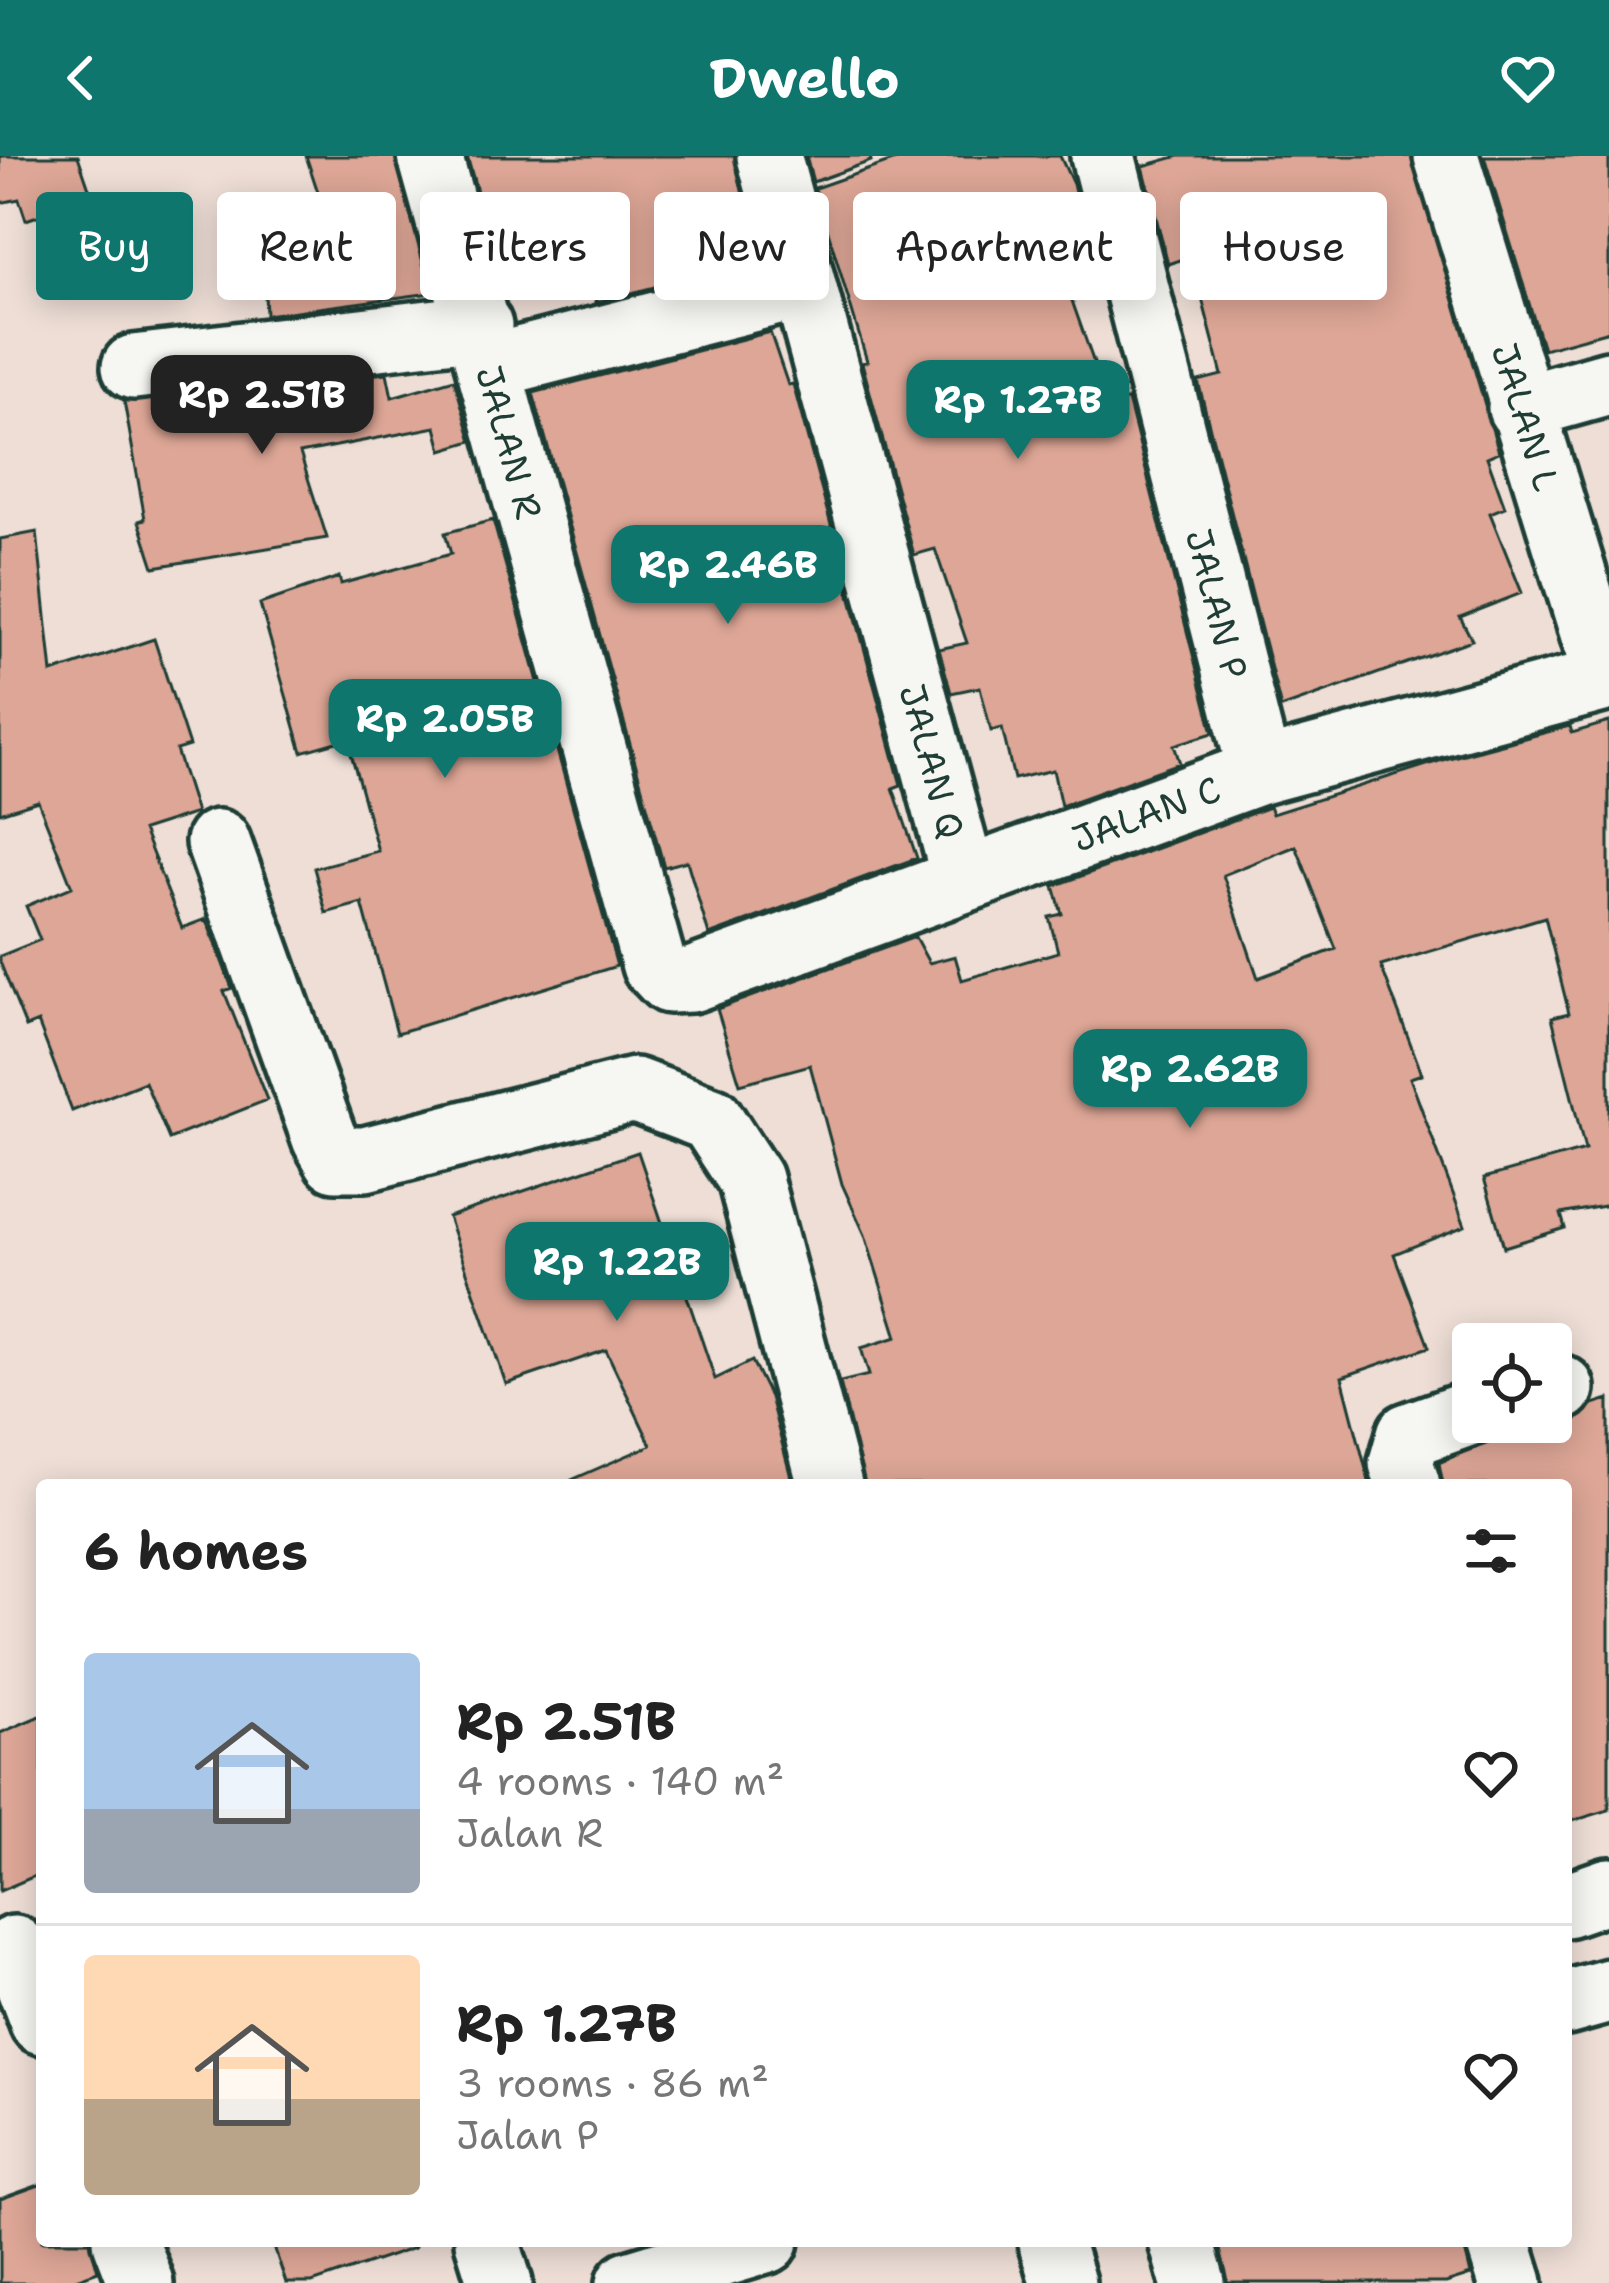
<!DOCTYPE html>
<html lang="en">
<head>
<meta charset="utf-8">
<style>
  :root { --surface:#fff; --page:#f6f6f6; --text:#222; --muted:#767676; --line:#e0e0e0; --accent:#0f766e }
  body { margin:0; font-family:"Shantell Sans",sans-serif; background:var(--page); color:var(--text); height:100vh; display:flex; flex-direction:column; font-size:45px; white-space:nowrap }
  * { box-sizing:border-box; margin:0 }
  p { font-size:39px; color:var(--muted) }
  .icon { flex:none; width:66px; height:66px; fill:none; stroke:currentColor; stroke-width:2; stroke-linecap:round; stroke-linejoin:round }
  .map { position:relative; flex:1; overflow:hidden }
  .side { position:absolute; left:36px; top:1323px; width:1536px; height:768px; display:flex; flex-direction:column; background:var(--surface); border-radius:12px; box-shadow:0 6px 30px #0003 }
  .side>* { flex:none }
  .top-card { position:absolute; left:36px; top:36px; width:1539px; height:108px; display:flex; gap:24px }
  .controls { position:absolute; left:1452px; top:1167px; display:grid; gap:24px }
  .controls a { display:grid; place-items:center; width:120px; height:120px; border-radius:12px; background:var(--surface); box-shadow:0 6px 30px #0003; font-size:60px }
  .price { position:absolute; translate:-50% -102px; padding:0 27px; border-radius:24px; background:var(--accent); color:#fff; font-size:39px; line-height:78px; filter:drop-shadow(0 3px 6px #0008) }
  .price::after { content:''; position:absolute; left:50%; top:72px; width:36px; height:27px; margin-left:-18px; background:inherit; clip-path:polygon(0 0,100% 0,50% 100%) }
  .price.selected { background:#222; color:#fff }
  ul { padding:0; list-style:none }
  li { display:flex; align-items:center; gap:36px; height:300px; padding:0 48px }
  li+li { border-top:3px solid var(--line) }
  li span { display:grid; place-items:center; flex:none; width:336px; height:240px; border-radius:12px; color:#555 }
  li>.icon { margin-inline-start:auto }
  span .icon { width:144px; height:144px; fill:#fffc; stroke-width:1 }
  li b { font-size:51px }
  h2 { display:flex; justify-content:space-between; align-items:center; height:144px; padding:0 48px; font-size:51px }
  .pill { padding:0 42px; border-radius:12px; background:var(--surface); box-shadow:0 6px 30px #0003; font-size:42px; line-height:108px }
  .pill.selected { background:var(--accent); color:#fff }
  header { display:flex; justify-content:space-between; align-items:center; height:156px; padding:0 48px; background:var(--accent); color:#fff; font-size:54px; font-weight:700 }
  .map>svg:first-child { display:block }
</style>
</head>
<body>
<header><svg class="icon" aria-label="back" viewBox="0 0 24 24"><path d="M15 5l-7 7 7 7"/></svg>Dwello<svg class="icon" aria-label="heart" viewBox="0 0 24 24"><path d="M12 20l-8-8c-3-5 5-10 8-4 3-6 11-1 8 4z"/></svg></header>
<div class="map">
<svg width="1609" height="2127" viewBox="0 0 1609 2127">
  <rect width="100%" height="100%" fill="#eeded6"/>
  <filter id="ink" filterUnits="userSpaceOnUse"><feTurbulence type="fractalNoise" baseFrequency=".00833" numOctaves="2"/><feDisplacementMap in="SourceGraphic" scale="24" xChannelSelector="R" yChannelSelector="G"/><feConvolveMatrix kernelMatrix="1 2 1 2 8 2 1 2 1" color-interpolation-filters="sRGB"/></filter>
  <g filter="url(#ink)">
    <!-- building -->
    <path fill="#dda696" stroke="#1f3d34" stroke-width="3" fill-rule="evenodd" d="M 0,0 L 78,0 L 92,41 L 26,64 L 19,43 L 0,47 Z
      M 306,0 L 395,0 L 431,137 L 266,159 L 264,116 L 343,112 Z
      M 467,0 L 734,0 L 746,51 L 719,61 L 737,110 L 596,146 L 589,121 L 529,137 L 521,109 L 499,115 Z
      M 806,0 L 870,0 L 871,5 L 813,26 Z
      M 907,0 L 1060,0 L 1073,28 L 1100,132 L 1071,142 L 1107,244 L 1128,244 L 1213,577 L 1174,589 L 1180,607 L 1061,650 L 1053,614 L 1014,623 L 1002,572 L 991,575 L 980,531 L 951,537 L 939,493 L 967,487 L 935,393 L 914,399 L 862,207 L 867,205 L 815,32 Z
      M 1179,0 L 1411,0 L 1499,296 L 1487,301 L 1505,351 L 1490,357 L 1522,437 L 1460,461 L 1472,484 L 1281,552 L 1198,225 L 1222,219 L 1191,100 L 1168,108 L 1143,10 Z
      M 1484,0 L 1609,0 L 1609,175 L 1543,193 Z
      M 770,176 L 788,229 L 793,228 L 901,629 L 893,632 L 917,702 L 709,779 L 687,705 L 664,711 L 533,237 Z
      M 387,217 L 392,241 L 454,223 L 472,285 L 442,294 L 436,271 L 300,297 L 327,382 L 154,411 L 139,365 L 145,363 L 124,245 Z
      M 493,364 L 617,810 L 397,877 L 362,747 L 326,757 L 314,712 L 378,695 L 347,583 L 302,596 L 260,448 L 339,421 L 341,428 L 451,398 L 445,377 Z
      M 37,376 L 52,517 L 154,483 L 189,590 L 176,594 L 196,657 L 143,674 L 182,772 L 206,763 L 232,832 L 224,835 L 267,944 L 169,983 L 145,926 L 72,955 L 38,866 L 26,871 L 0,806 L 0,800 L 40,784 L 26,750 L 72,731 L 38,645 L 0,657 L 0,383 Z
      M 1609,566 L 1609,1049 L 1561,1058 L 1565,1072 L 1504,1091 L 1484,1022 L 1585,994 L 1552,861 L 1569,857 L 1545,761 L 1381,810 L 1422,918 L 1410,922 L 1465,1070 L 1394,1098 L 1429,1191 L 1342,1221 L 1370,1329 L 865,1329 L 840,1226 L 869,1219 L 861,1192 L 897,1181 L 865,1079 L 842,1028 L 810,909 L 740,928 L 717,853 L 915,781 L 929,807 L 955,800 L 962,824 L 1058,796 L 1049,761 L 1062,758 L 1054,730 L 1269,651 L 1272,658 L 1449,602 L 1570,570 L 1572,577 ZM 1296,690 L 1336,793 L 1258,822 L 1223,719 Z
      M 638,996 L 715,1223 L 752,1205 L 770,1241 L 793,1329 L 560,1329 L 651,1289 L 606,1194 L 506,1228 L 448,1061 Z
      M 1609,1243 L 1609,1654 L 1566,1667 L 1566,1329 L 1443,1329 L 1439,1307 L 1533,1266 L 1571,1267 L 1593,1248 Z
      M 42,1559 L 42,1717 L 0,1735 L 0,1577 Z
      M 42,2028 L 42,2085 L 90,2085 L 98,2115 L 65,2127 L 0,2127 L 0,2043 Z
      M 272,2085 L 413,2085 L 414,2092 L 312,2127 L 286,2127 Z
      M 1218,2085 L 1463,2085 L 1471,2119 L 1446,2127 L 1228,2127 Z"/>
    <g fill="none" stroke-linecap="round" stroke-linejoin="round">
      <defs>
        <g id="minor">
          <path id="s1" d="M 430,0 L 654,809 L 669,825 L 691,824 L 1260,616 L 1609,522"/>
          <path id="s2" d="M 769,0 L 964,723"/>
          <path id="s3" d="M 1103,0 L 1260,616"/>
          <path id="s4" d="M 1446,0 L 1606,522"/>
          <path d="M 492,210 L 801,131"/>
          <path d="M 134,211 L 480,170"/>
          <path d="M 1520,252 L 1609,227"/>
          <path d="M 218,686 L 324,982 L 336,1003 L 365,1003 L 634,934 L 711,963 L 750,1023 L 830,1329"/>
          <path d="M 1551,1235 L 1562,1232"/>
          <path d="M 1408,1329 L 1401,1307 L 1409,1279 L 1473,1256"/>
          <path d="M 1566,1749 L 1609,1734"/>
          <path d="M 14,1792 L 42,1866"/>
          <path d="M 1566,1847 L 1609,1835"/>
          <path d="M 125,2085 L 141,2127"/>
          <path d="M 487,2085 L 500,2127"/>
          <path d="M 1050,2085 L 1063,2127"/>
          <path d="M 1181,2085 L 1193,2127"/>
          <path d="M 1498,2085 L 1511,2127"/>
          <path d="M 629,2127 L 767,2085"/>
        </g>
      </defs>
      <!-- minor casing -->
      <use href="#minor" stroke="#1f3d34" stroke-width="72"/>
      <!-- minor -->
      <use href="#minor" stroke="#f6f6f2" stroke-width="63"/>
    </g>
  </g>
  <g text-anchor="middle" stroke-width="12" stroke-linejoin="round" paint-order="stroke">
    <!-- street labels -->
    <g font-size="36" fill="#1f3d34" stroke="#f6f6f2">
      <text dy="13" stroke="none"><textPath href="#s4" startOffset="273">JALAN L</textPath></text>
      <text dy="13" stroke="none"><textPath href="#s1" startOffset="297">JALAN R</textPath></text>
      <text dy="13" stroke="none"><textPath href="#s3" startOffset="462">JALAN P</textPath></text>
      <text dy="13" stroke="none"><textPath href="#s2" startOffset="627">JALAN Q</textPath></text>
      <text dy="13" stroke="none"><textPath href="#s1" startOffset="1368">JALAN C</textPath></text>
    </g>
  </g>
</svg>
<div class="controls">
<a><svg class="icon" aria-label="locate" viewBox="0 0 24 24"><circle cx="12" cy="12" r="6"/><path d="M12 2v4M12 18v4M2 12h4M18 12h4"/></svg></a>
</div>
<b class="price selected" style="left:262px;top:301px">Rp 2.51B</b>
<b class="price" style="left:1018px;top:306px">Rp 1.27B</b>
<b class="price" style="left:728px;top:471px">Rp 2.46B</b>
<b class="price" style="left:445px;top:625px">Rp 2.05B</b>
<b class="price" style="left:1190px;top:975px">Rp 2.62B</b>
<b class="price" style="left:617px;top:1168px">Rp 1.22B</b>
<div class="top-card">
<a class="pill selected">Buy</a>
<a class="pill">Rent</a>
<a class="pill">Filters</a>
<a class="pill">New</a>
<a class="pill">Apartment</a>
<a class="pill">House</a>
</div>
<section class="side">
<h2>6 homes<svg class="icon" aria-label="filters" viewBox="0 0 24 24"><path d="M4 7h16M4 17h16"/><circle cx="9" cy="7" r="2"/><circle cx="15" cy="17" r="2"/></svg></h2>
<ul>
<li><span style="background:linear-gradient(#a9c7e8 65%,#9aa5b1 0)"><svg class="icon" aria-label="home" viewBox="0 0 24 24"><path d="M3 11l9-7 9 7M6 9v11h12V9"/></svg></span><div><b>Rp 2.51B</b><p>4 rooms · 140 m²</p><p>Jalan R</p></div><svg class="icon" aria-label="heart" viewBox="0 0 24 24"><path d="M12 20l-8-8c-3-5 5-10 8-4 3-6 11-1 8 4z"/></svg></li>
<li><span style="background:linear-gradient(#ffd9b3 60%,#b9a48a 0)"><svg class="icon" aria-label="home" viewBox="0 0 24 24"><path d="M3 11l9-7 9 7M6 9v11h12V9"/></svg></span><div><b>Rp 1.27B</b><p>3 rooms · 86 m²</p><p>Jalan P</p></div><svg class="icon" aria-label="heart" viewBox="0 0 24 24"><path d="M12 20l-8-8c-3-5 5-10 8-4 3-6 11-1 8 4z"/></svg></li>
</ul>
</section>
</div>
</body>
</html>
